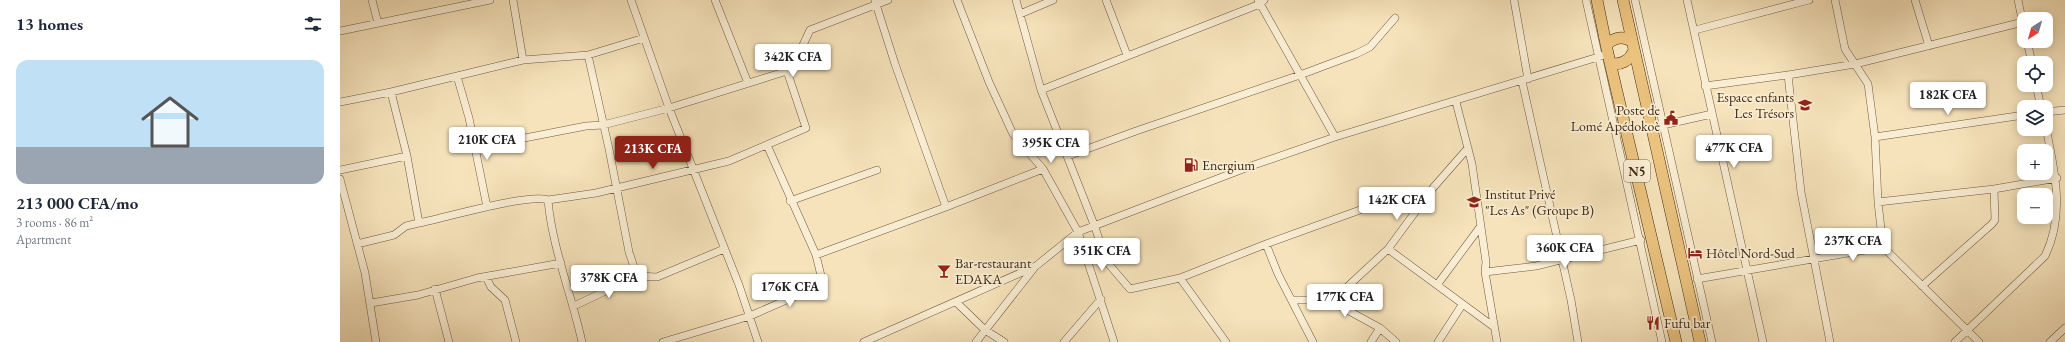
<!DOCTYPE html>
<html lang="en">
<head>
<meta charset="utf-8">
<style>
  :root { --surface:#fff; --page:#f2f2f3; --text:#1f2937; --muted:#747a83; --line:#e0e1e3; --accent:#8f2418 }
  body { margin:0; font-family:"EB Garamond",serif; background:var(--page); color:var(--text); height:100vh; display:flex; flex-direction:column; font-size:15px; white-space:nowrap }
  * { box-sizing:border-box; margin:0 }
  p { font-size:13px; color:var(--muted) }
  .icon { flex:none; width:22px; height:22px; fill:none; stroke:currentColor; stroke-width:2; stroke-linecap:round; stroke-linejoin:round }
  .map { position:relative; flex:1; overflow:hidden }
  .sheet { display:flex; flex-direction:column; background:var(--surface); width:340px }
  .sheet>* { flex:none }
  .needle { width:26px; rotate:217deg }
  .buttons { position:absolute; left:1677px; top:12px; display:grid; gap:8px }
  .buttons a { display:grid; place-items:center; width:36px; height:36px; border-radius:8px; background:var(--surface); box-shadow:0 2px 10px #0003; font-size:20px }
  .price { position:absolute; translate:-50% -34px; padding:0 9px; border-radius:4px; background:#fff; color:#222; font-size:13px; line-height:26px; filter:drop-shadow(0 1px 2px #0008) }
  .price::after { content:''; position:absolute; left:50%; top:24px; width:12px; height:9px; margin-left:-6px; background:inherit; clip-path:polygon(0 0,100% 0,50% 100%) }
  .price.selected { background:var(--accent); color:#fff }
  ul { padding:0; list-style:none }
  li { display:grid; align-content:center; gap:8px; height:212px; padding:0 16px }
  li+li { border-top:1px solid var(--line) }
  li span { display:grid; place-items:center; height:124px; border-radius:12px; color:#555 }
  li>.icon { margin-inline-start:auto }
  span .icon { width:72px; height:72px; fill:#fffc; stroke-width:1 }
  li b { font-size:17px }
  h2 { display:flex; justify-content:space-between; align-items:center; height:48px; padding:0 16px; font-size:17px }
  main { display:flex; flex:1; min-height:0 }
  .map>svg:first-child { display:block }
</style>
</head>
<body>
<main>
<section class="sheet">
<h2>13 homes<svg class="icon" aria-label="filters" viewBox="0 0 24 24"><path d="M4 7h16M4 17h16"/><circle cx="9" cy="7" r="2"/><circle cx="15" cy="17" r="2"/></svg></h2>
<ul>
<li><span style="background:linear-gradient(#bfe0f5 70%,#9aa5b1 0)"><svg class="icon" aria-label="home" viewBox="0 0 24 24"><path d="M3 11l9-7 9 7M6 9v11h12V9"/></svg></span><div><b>213 000 CFA/mo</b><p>3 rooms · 86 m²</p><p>Apartment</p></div></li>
</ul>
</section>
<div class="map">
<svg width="1725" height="342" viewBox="0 0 1725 342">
  <rect width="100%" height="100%" fill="#f6e3bb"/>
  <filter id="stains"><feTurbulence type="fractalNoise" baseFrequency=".005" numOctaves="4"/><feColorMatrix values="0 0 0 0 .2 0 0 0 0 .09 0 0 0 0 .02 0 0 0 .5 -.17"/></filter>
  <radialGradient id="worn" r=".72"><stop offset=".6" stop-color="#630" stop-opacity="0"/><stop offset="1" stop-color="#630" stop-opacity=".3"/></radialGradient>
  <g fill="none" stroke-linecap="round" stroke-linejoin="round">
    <defs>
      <path id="minor" d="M 32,0 L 38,23
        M 173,0 L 183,60
        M 291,0 L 329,108 L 399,285 L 418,342
        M 375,0 L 408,83
        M 617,0 L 649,82 L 673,134 L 703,169 L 738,232 L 774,342
        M 676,0 L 701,90 L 755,227 L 766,261 L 790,289 L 840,278 L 926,244 L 1020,210
        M 766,0 L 787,55
        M 918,0 L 995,137
        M 1174,0 L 1188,79
        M 1246,0 L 1322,342
        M 1295,0 L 1372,342
        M 1347,0 L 1423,342
        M 1495,0 L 1505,49 L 1528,84 L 1535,137 L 1538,202 L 1543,247
        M 1575,0 L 1589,46
        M 1678,0 L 1684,29
        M 535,1 L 555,64 L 606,207
        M 680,14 L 713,0
        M 1355,30 L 1469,0
        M 0,31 L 150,0
        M 1687,41 L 1692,63
        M 248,55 L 269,149 L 289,252 L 297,276
        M 1448,75 L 1461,192 L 1490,342
        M 117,76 L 129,118 L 147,207
        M 1182,81 L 1231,300 L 1238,342
        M 1696,85 L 1701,107
        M 1365,86 L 1448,75 L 1515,64 L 1683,22
        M 701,90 L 920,4 L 924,0
        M 51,92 L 67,156 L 79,223 C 104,218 189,193 208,200 L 256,193 L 389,161 L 466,128 L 447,71
        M 0,102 L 51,92 L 183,60 L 248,55 L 304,38
        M 1116,102 L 1132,164 L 1146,262 L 1145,272 L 1157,342
        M 1706,112 L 1725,110
        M 1323,125 L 1372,114
        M 1535,137 L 1684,115
        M 134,145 L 154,144 L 246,126 L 263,125 L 329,108 L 447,71 L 457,58 L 470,30 L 548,0
        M 728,156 L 796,131 L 960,75 L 1016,54 L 1030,47 L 1055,18
        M 0,170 L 67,156
        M 0,179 L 25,273 L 36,342
        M 208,200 C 212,247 232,296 242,342
        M 450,201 L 537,170
        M 1538,202 L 1654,189 L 1717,178
        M 17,244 L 54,235 L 66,226 L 79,223
        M 926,244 L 938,274 L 973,342
        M 1048,249 L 1154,327
        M 476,255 L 606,207 L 703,169
        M 1145,272 L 1196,266 L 1301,240
        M 146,277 L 151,287 L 165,300 L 176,342
        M 840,278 L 886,342
        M 1357,279 L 1543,247 L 1639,342
        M 1097,285 L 1140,227
        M 1582,286 L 1652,224 L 1655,220 L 1654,189
        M 95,289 L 109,342
        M 952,300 L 989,300 L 1040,328 L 1056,342
        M 992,301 L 1048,249 L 1092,189 L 1128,148
        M 616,302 L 645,330 L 664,342
        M 31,303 L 78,295 L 137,278 L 221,263
        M 234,306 L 297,276 L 317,277 L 384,249
        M 323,342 L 410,316 L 483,284 L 476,255 L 427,145
        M 524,342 L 696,266 L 738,232 L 911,166 L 995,137 L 1268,54
        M 636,342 L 694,268
        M 724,342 L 761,299
        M 1031,342 L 1040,328
        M 1098,342 L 1122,305
        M 1615,342 L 1705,256 C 1725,216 1715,171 1706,128
        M 1710,342 L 1725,328"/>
      <path id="highway" d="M 1257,0 L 1268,54 L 1336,342
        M 1283,0 L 1360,342
        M 1267,44 C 1274,38 1282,35 1291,41
        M 1271,63 C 1280,66 1290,60 1293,52"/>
    </defs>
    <!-- minor casing -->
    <use href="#minor" stroke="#6e593f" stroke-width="8"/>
    <!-- highway casing -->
    <use href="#highway" stroke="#412b16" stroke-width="12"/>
    <!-- minor -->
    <use href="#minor" stroke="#f9edd3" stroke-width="7"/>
    <!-- highway -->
    <use href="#highway" stroke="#ebc27e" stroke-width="11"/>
  </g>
  <!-- icons -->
  <defs>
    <symbol id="school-bare" viewBox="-9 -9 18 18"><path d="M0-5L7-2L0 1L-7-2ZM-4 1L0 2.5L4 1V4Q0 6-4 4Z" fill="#8f2418" stroke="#f9edd3" stroke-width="2.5" paint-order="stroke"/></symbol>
    <symbol id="civic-bare" viewBox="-9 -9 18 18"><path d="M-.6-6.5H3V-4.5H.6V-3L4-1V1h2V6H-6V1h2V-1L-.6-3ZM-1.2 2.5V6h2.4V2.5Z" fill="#8f2418" stroke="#f9edd3" stroke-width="2.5" paint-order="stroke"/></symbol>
    <symbol id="fuel-bare" viewBox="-9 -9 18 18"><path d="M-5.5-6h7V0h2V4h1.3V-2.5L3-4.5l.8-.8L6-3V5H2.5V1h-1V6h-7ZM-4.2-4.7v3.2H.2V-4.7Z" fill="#8f2418" stroke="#f9edd3" stroke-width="2.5" paint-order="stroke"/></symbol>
    <symbol id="hotel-bare" viewBox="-9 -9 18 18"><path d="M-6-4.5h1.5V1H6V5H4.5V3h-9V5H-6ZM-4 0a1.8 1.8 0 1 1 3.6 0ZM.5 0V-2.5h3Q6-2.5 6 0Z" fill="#8f2418" stroke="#f9edd3" stroke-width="2.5" paint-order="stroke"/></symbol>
    <symbol id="bar-bare" viewBox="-9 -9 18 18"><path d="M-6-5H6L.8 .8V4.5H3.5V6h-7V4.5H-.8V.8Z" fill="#8f2418" stroke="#f9edd3" stroke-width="2.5" paint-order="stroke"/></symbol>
    <symbol id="restaurant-bare" viewBox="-9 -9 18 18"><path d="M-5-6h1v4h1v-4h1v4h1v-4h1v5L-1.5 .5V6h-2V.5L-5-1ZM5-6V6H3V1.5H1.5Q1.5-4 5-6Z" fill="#8f2418" stroke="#f9edd3" stroke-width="2.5" paint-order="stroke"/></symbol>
  </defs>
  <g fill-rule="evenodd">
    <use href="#school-bare" x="1455" y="95" width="20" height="20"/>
    <use href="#civic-bare" x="1321" y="108" width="20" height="20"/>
    <use href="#fuel-bare" x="841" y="155" width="20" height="20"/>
    <use href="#school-bare" x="1124" y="192" width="20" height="20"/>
    <use href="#hotel-bare" x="1345" y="243" width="20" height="20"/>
    <use href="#bar-bare" x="594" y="261" width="20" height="20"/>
    <use href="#restaurant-bare" x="1303" y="313" width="20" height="20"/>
  </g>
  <g text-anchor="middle" stroke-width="3.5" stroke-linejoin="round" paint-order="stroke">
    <!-- shield labels -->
    <rect fill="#f9edd3" stroke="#78654f" stroke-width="1" x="1284" y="160" width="26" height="22" rx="3"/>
    <g font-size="13" font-weight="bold" fill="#412b16">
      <text x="1297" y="176">N5</text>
    </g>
    <!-- poi labels -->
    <g font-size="14" fill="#412b16" stroke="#f9edd3" text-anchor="start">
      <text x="1454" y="102" text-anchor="end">Espace enfants<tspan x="1454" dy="16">Les Trésors</tspan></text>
      <text x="1320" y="115" text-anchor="end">Poste de<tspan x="1320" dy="16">Lomé Apédokoè</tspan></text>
      <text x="862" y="170">Energium</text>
      <text x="1145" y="199">Institut Privé<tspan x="1145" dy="16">"Les As" (Groupe B)</tspan></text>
      <text x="1366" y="258">Hôtel Nord-Sud</text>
      <text x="615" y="268">Bar-restaurant<tspan x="615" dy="16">EDAKA</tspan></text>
      <text x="1324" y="328">Fufu bar</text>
    </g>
  </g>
  <rect width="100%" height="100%" filter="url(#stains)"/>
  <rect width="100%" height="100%" fill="url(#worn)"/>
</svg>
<div class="buttons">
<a><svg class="needle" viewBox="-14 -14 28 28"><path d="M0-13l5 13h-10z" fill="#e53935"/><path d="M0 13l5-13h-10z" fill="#747a83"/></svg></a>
<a><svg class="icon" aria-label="locate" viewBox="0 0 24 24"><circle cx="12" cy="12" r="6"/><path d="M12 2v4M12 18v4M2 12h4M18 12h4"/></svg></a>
<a><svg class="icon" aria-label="layers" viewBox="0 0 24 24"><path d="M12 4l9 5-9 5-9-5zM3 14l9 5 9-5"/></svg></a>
<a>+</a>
<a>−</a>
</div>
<b class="price" style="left:453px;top:78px">342K CFA</b>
<b class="price" style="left:1608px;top:116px">182K CFA</b>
<b class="price" style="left:147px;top:161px">210K CFA</b>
<b class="price" style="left:711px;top:164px">395K CFA</b>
<b class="price" style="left:1394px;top:169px">477K CFA</b>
<b class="price selected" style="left:313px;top:170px">213K CFA</b>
<b class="price" style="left:1057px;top:221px">142K CFA</b>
<b class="price" style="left:1513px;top:262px">237K CFA</b>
<b class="price" style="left:1225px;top:269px">360K CFA</b>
<b class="price" style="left:762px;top:272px">351K CFA</b>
<b class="price" style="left:269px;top:299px">378K CFA</b>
<b class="price" style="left:450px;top:308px">176K CFA</b>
<b class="price" style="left:1005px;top:318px">177K CFA</b>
</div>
</main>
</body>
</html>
